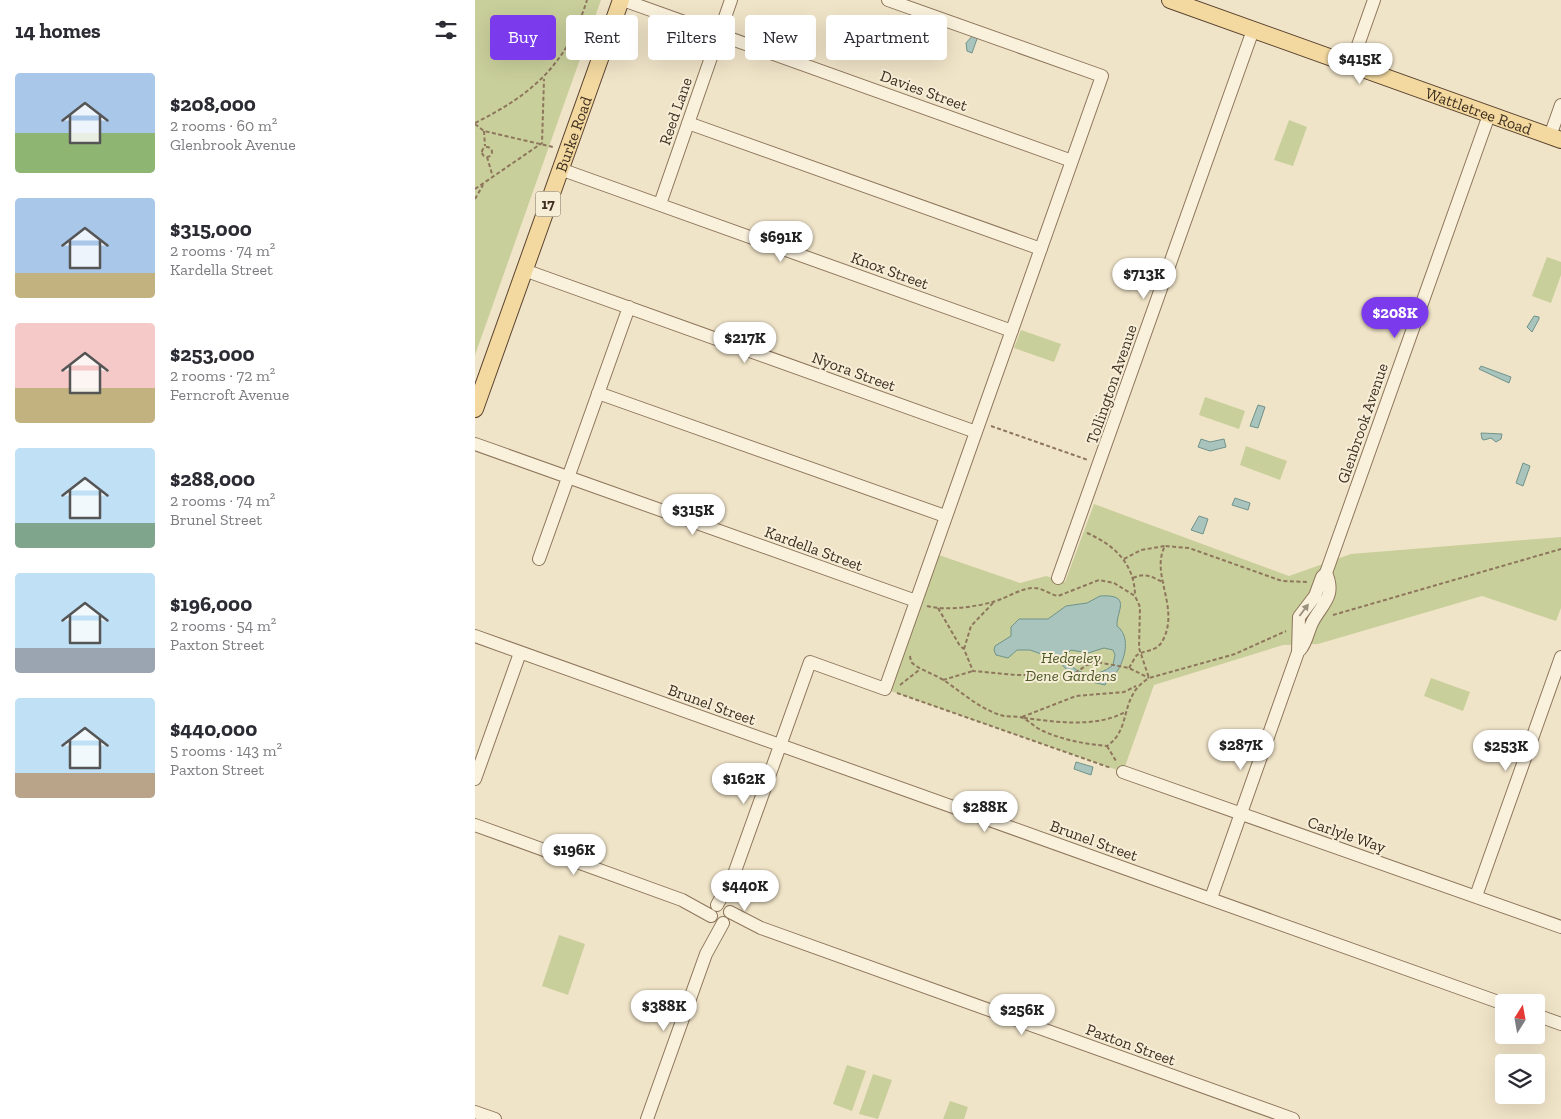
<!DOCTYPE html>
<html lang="en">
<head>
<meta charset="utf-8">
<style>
  :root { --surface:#fff; --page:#f7f7f7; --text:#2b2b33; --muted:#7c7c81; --accent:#7c3aed }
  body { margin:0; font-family:"Zilla Slab",serif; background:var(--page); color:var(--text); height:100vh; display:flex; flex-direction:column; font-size:19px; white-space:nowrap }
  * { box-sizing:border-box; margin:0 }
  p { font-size:16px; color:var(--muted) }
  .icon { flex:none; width:28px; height:28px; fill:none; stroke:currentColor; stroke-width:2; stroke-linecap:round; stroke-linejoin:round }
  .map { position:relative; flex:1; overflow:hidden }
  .side { display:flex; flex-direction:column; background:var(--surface); width:475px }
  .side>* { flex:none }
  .top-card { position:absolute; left:15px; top:15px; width:475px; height:45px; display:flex; gap:10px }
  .needle { width:32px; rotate:11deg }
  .tools { position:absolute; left:1020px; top:994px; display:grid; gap:10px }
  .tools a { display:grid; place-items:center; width:50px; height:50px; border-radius:5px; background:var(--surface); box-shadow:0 5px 20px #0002; font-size:25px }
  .price { position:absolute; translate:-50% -42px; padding:0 11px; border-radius:18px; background:#fff; color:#222; font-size:16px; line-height:32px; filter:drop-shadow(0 1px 2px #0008) }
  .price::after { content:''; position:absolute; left:50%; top:30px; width:15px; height:11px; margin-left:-8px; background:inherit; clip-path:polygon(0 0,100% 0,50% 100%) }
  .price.on { background:var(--accent); color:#fff }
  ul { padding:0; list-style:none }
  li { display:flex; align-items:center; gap:15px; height:125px; padding:0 15px }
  li span { display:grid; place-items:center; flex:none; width:140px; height:100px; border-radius:5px; color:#555 }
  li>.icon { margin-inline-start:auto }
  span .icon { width:60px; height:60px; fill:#fffc; stroke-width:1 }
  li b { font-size:21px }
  h2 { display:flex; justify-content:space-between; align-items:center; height:60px; padding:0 15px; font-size:21px }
  .chip { padding:0 18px; border-radius:5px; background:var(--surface); box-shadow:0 5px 20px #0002; font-size:18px; line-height:45px }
  .chip.on { background:var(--accent); color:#fff }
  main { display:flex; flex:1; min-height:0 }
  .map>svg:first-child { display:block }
</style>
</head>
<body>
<main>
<section class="side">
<h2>14 homes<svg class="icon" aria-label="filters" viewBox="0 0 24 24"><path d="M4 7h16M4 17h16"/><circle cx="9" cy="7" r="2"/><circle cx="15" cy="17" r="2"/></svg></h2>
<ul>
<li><span style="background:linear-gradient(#a9c7e8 60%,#8fb573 0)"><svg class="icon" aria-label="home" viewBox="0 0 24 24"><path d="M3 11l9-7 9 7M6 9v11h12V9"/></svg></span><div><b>$208,000</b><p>2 rooms · 60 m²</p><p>Glenbrook Avenue</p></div></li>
<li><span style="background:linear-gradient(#a9c7e8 75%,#c2b280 0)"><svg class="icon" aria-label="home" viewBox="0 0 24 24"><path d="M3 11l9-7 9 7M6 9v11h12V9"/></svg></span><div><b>$315,000</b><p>2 rooms · 74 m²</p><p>Kardella Street</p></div></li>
<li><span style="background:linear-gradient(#f6c9c9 65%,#c2b280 0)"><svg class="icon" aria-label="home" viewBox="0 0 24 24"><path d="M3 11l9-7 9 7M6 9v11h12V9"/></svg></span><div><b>$253,000</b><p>2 rooms · 72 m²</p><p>Ferncroft Avenue</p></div></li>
<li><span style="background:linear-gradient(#bfe0f5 75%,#7fa58c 0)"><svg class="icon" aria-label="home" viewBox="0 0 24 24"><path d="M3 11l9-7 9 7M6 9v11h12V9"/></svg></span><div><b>$288,000</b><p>2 rooms · 74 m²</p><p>Brunel Street</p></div></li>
<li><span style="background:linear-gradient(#bfe0f5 75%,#9aa5b1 0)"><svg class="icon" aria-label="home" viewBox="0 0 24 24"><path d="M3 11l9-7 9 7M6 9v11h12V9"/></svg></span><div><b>$196,000</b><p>2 rooms · 54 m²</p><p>Paxton Street</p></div></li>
<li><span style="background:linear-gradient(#bfe0f5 75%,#b9a48a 0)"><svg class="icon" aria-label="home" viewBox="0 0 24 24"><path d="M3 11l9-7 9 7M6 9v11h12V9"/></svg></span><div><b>$440,000</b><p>5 rooms · 143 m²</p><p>Paxton Street</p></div></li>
</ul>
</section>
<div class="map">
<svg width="1086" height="1119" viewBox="0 0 1086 1119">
  <rect width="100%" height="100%" fill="#f0e4c8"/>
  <!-- green -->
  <path fill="#c9cf9b" d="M 0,0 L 126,0 L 0,355 Z
    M 814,120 L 832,127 L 818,166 L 799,160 Z
    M 1072,257 L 1086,262 L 1086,275 L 1076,303 L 1057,296 Z
    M 546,330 L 586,344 L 579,362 L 539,348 Z
    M 730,397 L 770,411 L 764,429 L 724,415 Z
    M 771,446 L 812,461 L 805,480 L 765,465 Z
    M 619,504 L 814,576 L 876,554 L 1086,537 L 1086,608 L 1081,621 L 1007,596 L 843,644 L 808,645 L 679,685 L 648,772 L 410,689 L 458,553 L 545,583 L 571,576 L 590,582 Z
    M 956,678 L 995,692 L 988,711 L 949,696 Z
    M 84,935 L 110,944 L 93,995 L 67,986 Z
    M 372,1065 L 391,1071 L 377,1111 L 358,1104 Z
    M 398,1074 L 417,1080 L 403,1119 L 384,1114 Z
    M 475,1101 L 493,1107 L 489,1119 L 468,1119 Z"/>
  <!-- water -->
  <path fill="#a9c4bc" stroke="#6f938a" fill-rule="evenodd" d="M 498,35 L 503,36 L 497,53 L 492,51 L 491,43 Z
    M 1059,316 L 1064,317 L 1064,319 L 1057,332 L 1052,327 Z
    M 1006,366 L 1036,377 L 1034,383 L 1004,369 Z
    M 783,405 L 790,407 L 783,428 L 775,426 Z
    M 1006,433 L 1027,434 L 1026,439 L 1021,442 L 1016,438 L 1009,440 L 1007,439 Z
    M 726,439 L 735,442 L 749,439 L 751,447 L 735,451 L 723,447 Z
    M 1048,463 L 1055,466 L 1048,486 L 1041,483 Z
    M 760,498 L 775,503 L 773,510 L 757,505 Z
    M 724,516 L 733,519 L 728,534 L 716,530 Z
    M 625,596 C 658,594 641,611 642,626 C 655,636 651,656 643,670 C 639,676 632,679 630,685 L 599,678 L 583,660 L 555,650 L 542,650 L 533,658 L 521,655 L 519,650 L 520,646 L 536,636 L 536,627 L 544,619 L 573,619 L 591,606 L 612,603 ZM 629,648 L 638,650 L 640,655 L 638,665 C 622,679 598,676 590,656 L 596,650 L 613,653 Z
    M 601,762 L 618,767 L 616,775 L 599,769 Z"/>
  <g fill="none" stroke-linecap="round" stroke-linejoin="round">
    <defs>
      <path id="minor" d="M 148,0 L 597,161
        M 876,65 L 899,0
        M 213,123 L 566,249
        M 1075,136 L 1086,105
        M 85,169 L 537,331
        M 185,204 L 256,0
        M 49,270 L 501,432
        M 123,393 L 470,516
        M 0,444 L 441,601
        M 64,559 L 154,307
        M 583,578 L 778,30
        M 0,636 L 1029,1004
        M 825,650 C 832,642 833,630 838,621 C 848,603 861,596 851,573
        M 648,772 L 1086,927
        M 0,779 L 45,653
        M 0,825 L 207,900 L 236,916
        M 1001,896 L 1086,657
        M 736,898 L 823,652 L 824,617 L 840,596 L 847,577 L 851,573 L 1014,115
        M 242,905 L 259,874 L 335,662 L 410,689 L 627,76 L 413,0
        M 255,912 L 286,928 L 818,1119
        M 1061,1015 L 1086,1024
        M 0,1112 L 20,1119
        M 172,1119 L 231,954 L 248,923"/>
      <g id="major">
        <path id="s1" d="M 695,0 L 1086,140"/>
        <path id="s2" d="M 0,409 L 146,0"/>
      </g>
    </defs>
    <!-- minor casing -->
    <use href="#minor" stroke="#8d765c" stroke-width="14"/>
    <!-- major casing -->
    <use href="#major" stroke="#5b4430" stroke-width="18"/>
    <!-- path -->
    <path stroke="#8d765c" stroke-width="2" stroke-dasharray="4 2.5" stroke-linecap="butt" d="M 107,16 L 120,22
      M 0,123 C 58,94 92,64 112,0
      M 0,124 L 9,131 L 78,147
      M 9,131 L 10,146
      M7 152a5 5 0 1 1 10 0a5 5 0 1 1-10 0Z
      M 12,157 L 17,174
      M 0,189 L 67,143 L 69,79
      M 0,199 L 8,185
      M 516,426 L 613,460
      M 612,533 C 640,545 660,565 660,596
      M 649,559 L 666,550 L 690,546
      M 658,578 C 670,572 678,577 689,583
      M 452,606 C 472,611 501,607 521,601 C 533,597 545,589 557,588 C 567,587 573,594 583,596 L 624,580 L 639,583 L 660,596 L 665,607 L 664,648 L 674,678 L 760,654 L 811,631
      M 463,608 L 485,646 L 489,649 L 498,671 L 541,675 L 597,675 L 612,665 L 622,662 L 654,668 L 674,678
      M 858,615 L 1086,549
      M 489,649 L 496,626 L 519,602
      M 435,656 L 436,662 C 446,671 458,673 470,681 C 489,694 506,710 529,716 C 534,717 540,716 545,717 C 553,719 560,728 568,731 C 588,740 610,744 632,746 C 658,728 643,697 674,678
      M 654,668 C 656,665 660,657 662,655 C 672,649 682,652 688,640 C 705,607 675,574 690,546 L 714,548 L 807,581 L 833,582
      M 468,680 L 498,671
      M 425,685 L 444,670
      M 422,693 L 636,768
      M 547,717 L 601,696 L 649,692 L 661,686
      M 549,718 C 581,722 621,728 650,712
      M 632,746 L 641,761"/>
    <!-- minor -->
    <use href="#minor" stroke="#faf1dc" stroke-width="12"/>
    <!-- major -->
    <use href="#major" stroke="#f3d9a0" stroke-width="16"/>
  </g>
  <!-- one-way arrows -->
  <defs><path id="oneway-solid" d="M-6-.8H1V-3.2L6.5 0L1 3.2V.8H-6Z" transform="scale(1.25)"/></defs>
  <use fill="#9c907e" href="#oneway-solid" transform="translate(829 610) rotate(-53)"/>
  <g text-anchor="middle" stroke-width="4" stroke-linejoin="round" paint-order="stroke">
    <!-- shield labels -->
    <rect fill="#f7eed8" stroke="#756857" stroke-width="1" x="60.5" y="191.5" width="25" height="25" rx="4"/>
    <g font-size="15" font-weight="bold" fill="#3d2e20">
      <text x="73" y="209">17</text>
    </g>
    <!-- street labels -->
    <g font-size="16" fill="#3d2e20" stroke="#f7eed8">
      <text transform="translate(449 90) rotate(20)" y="6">Davies Street</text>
      <text transform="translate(200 111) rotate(-71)" y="6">Reed Lane</text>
      <text dy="6" stroke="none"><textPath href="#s1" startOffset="328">Wattletree Road</textPath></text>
      <text dy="6" stroke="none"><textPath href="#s2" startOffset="292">Burke Road</textPath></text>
      <text transform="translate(415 270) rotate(20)" y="6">Knox Street</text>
      <text transform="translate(379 371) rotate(20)" y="6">Nyora Street</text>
      <text transform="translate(636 384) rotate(-71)" y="6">Tollington Avenue</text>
      <text transform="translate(887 423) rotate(-71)" y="6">Glenbrook Avenue</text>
      <text transform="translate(339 548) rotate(20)" y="6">Kardella Street</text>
      <text transform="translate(237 704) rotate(20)" y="6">Brunel Street</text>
      <text transform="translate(872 834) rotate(19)" y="6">Carlyle Way</text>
      <text transform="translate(619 840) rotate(20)" y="6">Brunel Street</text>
      <text transform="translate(656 1044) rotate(20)" y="6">Paxton Street</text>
    </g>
    <!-- park labels -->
    <g font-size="16" font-style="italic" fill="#4d5a26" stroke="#f7eed8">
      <text x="596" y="663">Hedgeley<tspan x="596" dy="18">Dene Gardens</tspan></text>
    </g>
  </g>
</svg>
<div class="tools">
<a><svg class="needle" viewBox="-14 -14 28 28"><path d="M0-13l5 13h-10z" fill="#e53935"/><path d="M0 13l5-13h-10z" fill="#7c7c81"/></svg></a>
<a><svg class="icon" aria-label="layers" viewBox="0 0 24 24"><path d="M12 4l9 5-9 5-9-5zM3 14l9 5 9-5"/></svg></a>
</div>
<b class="price" style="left:885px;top:85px">$415K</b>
<b class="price" style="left:306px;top:263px">$691K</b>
<b class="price" style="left:669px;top:300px">$713K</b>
<b class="price on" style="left:920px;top:339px">$208K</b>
<b class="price" style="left:270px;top:364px">$217K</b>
<b class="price" style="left:218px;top:536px">$315K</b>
<b class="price" style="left:766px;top:771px">$287K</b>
<b class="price" style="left:1031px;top:772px">$253K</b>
<b class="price" style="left:269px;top:805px">$162K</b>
<b class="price" style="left:510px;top:833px">$288K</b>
<b class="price" style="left:99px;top:876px">$196K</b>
<b class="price" style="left:270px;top:912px">$440K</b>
<b class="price" style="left:189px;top:1032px">$388K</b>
<b class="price" style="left:547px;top:1036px">$256K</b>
<div class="top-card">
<a class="chip on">Buy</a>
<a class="chip">Rent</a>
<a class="chip">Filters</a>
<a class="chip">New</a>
<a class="chip">Apartment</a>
</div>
</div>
</main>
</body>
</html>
